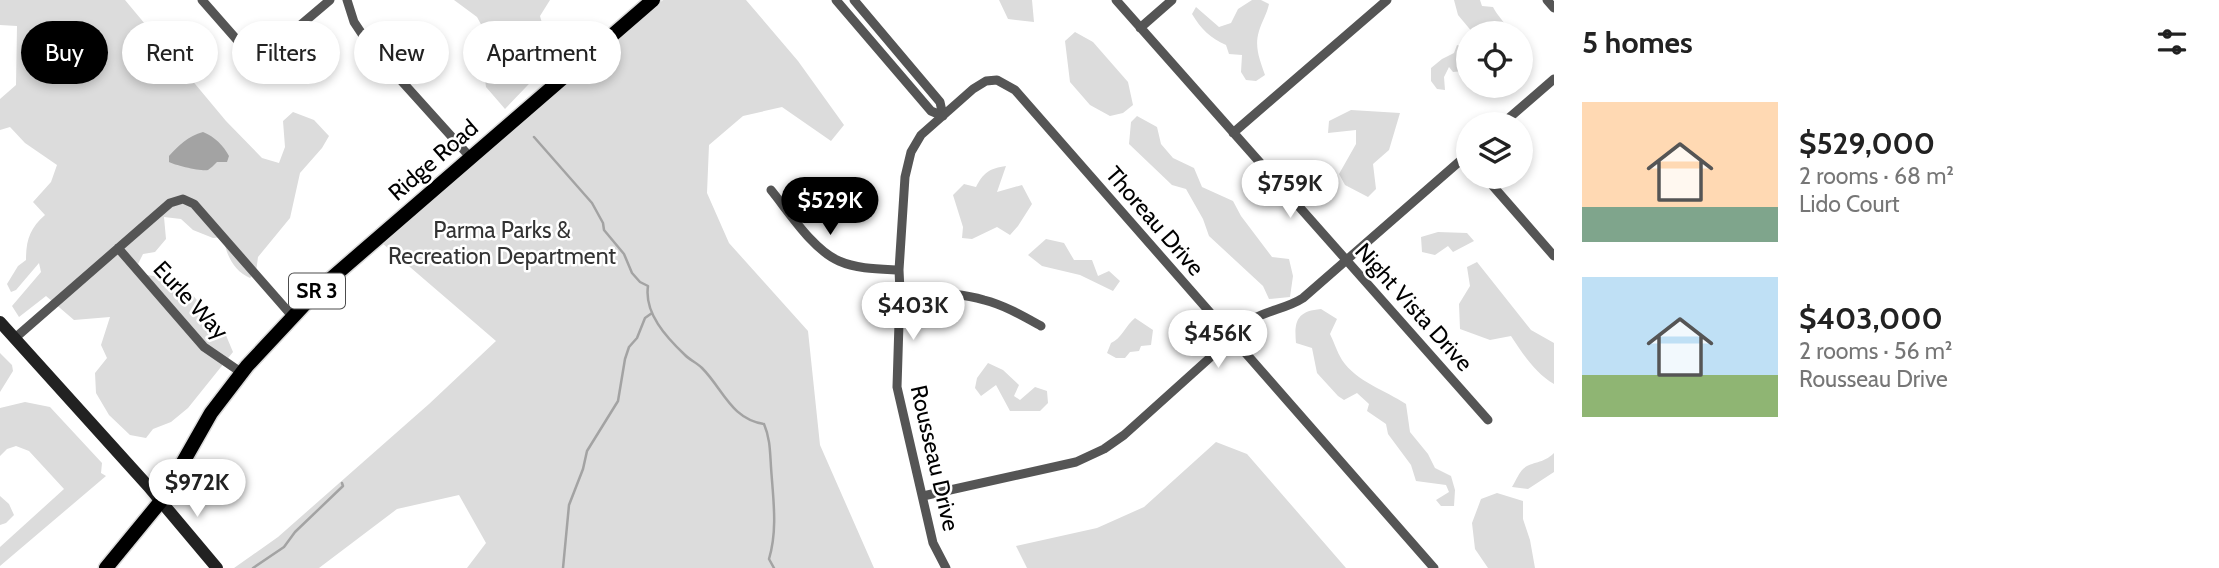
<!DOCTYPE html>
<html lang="en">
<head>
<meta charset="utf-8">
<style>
  :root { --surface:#fff; --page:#f2f2f2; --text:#222; --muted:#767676; --accent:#000 }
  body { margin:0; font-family:Cabin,sans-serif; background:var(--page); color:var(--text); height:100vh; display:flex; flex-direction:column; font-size:26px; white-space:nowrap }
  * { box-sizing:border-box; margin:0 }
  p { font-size:23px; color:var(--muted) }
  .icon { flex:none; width:38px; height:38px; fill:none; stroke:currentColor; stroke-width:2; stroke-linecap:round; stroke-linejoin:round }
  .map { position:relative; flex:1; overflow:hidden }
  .sheet { display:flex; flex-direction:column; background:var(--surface); width:665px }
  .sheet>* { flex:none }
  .top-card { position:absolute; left:21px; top:21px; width:665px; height:63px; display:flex; gap:14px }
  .controls { position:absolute; left:1456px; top:21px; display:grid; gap:14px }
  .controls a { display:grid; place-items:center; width:77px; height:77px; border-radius:50%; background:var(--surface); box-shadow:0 4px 10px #0003; font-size:35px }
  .price { position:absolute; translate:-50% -60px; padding:0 16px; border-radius:24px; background:#fff; color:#222; font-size:23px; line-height:46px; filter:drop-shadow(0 2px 4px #0008) }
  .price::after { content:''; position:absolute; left:50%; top:42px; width:21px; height:16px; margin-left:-10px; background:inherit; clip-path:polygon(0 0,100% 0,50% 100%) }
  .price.on { background:var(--accent); color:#fff }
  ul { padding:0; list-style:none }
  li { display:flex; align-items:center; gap:21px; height:175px; padding:0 28px }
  li span { display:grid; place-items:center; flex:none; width:196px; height:140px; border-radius:0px; color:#555 }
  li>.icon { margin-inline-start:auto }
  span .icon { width:84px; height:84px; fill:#fffc; stroke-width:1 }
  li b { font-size:30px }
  h2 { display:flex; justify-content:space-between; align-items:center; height:84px; padding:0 28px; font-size:30px }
  .pill { padding:0 24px; border-radius:32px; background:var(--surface); box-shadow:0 4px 10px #0003; font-size:24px; line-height:63px }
  .pill.on { background:var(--accent); color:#fff }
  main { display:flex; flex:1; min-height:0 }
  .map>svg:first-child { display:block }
</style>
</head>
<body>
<main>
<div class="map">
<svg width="1554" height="568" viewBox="0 0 1554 568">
  <rect width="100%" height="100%" fill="#fff"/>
  <!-- green -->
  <path fill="#dcdcdc" d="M 0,0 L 125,0 L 226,121 L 262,158 L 279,163 L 285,147 L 283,121 L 293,112 L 314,120 L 329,136 L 322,148 L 300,173 L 290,218 L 258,257 L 256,272 L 250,278 C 234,271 225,254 224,237 L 213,238 L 193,230 L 181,219 L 164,217 L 166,239 L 155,252 L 143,254 L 138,264 L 146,275 L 179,279 L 225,333 L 233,352 L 188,408 L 171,422 L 153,429 L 146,438 L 130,435 L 109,415 L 96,393 L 95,373 L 107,358 L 101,345 L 110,317 L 74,320 L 46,296 L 19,317 L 12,306 L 41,272 L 39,263 L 16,290 L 11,292 L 7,284 L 18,266 L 26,260 C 26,240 30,228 45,215 L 33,202 L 51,182 L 57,165 L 25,143 L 10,127 L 0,130 L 0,99 L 16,85 L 17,26 L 0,25 Z
    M 454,0 L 550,0 L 540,16 L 548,44 L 550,62 L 505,109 L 486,87 L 483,63 L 490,41 L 477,17 Z
    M 663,0 L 746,0 L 798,61 L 844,125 L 831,141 L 782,107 L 743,116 L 709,145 L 707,193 L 729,243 L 808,331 L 820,445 L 874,568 L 467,568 L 486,543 L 459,495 L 397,509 L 319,568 L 234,568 L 278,537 L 429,404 L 496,341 L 382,243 Z
    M 999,0 L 1032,0 L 1034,22 L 1008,19 Z
    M 1252,0 L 1261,0 L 1269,4 C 1267,14 1262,21 1259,31 C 1254,47 1260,60 1265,75 L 1256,81 L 1246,80 L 1241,72 L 1242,55 L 1229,54 L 1226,45 C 1210,38 1201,29 1192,14 L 1196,7 L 1219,27 L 1231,23 L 1238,9 Z
    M 1454,0 L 1480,0 L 1482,6 L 1493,7 C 1497,16 1508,25 1510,33 L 1473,33 L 1458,15 Z
    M 1075,32 L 1093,42 L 1128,82 L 1133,105 L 1123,113 L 1110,116 L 1090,105 L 1070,82 L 1065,41 Z
    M 1457,45 L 1468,48 L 1468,64 L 1462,71 L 1453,72 L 1449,67 L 1444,77 L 1445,90 L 1437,89 L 1431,81 L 1431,68 L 1442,59 L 1454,53 Z
    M 1351,110 L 1400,113 L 1389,150 L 1373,164 L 1376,189 L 1368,197 L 1345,185 L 1339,174 L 1356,144 L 1356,130 L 1328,133 L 1329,121 Z
    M 1137,116 L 1157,127 L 1161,144 L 1173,158 L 1194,168 L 1202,187 L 1233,201 L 1241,216 L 1272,257 L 1289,259 L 1293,276 L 1290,297 L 1269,299 L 1263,286 L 1209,236 L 1203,219 L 1186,189 L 1172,185 L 1129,144 L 1131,122 Z
    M 1006,166 L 997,192 L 1022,185 L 1032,204 L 1018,226 L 1010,235 L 997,227 L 972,239 L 962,238 L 963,227 L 953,195 L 964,184 L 976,187 C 983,173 990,168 1006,166 Z
    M 1438,232 L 1467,233 L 1474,241 L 1453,252 L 1448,246 L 1435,255 L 1422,252 L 1421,237 Z
    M 1046,239 L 1064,243 L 1074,260 L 1092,260 L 1098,276 L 1109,271 L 1120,281 L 1113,291 L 1080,275 L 1042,266 L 1028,255 Z
    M 1477,262 L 1531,330 L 1554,343 L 1554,384 C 1535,373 1523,354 1511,336 L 1490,340 L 1460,329 L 1459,304 L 1470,286 L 1467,267 Z
    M 1321,309 L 1337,319 L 1330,334 C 1334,342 1337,352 1342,360 C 1357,382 1385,390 1406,404 L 1410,432 L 1428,454 L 1435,468 L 1451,476 L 1455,490 L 1454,506 L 1441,506 L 1436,500 L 1449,492 L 1446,485 L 1416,481 L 1411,465 L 1388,434 L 1386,424 L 1367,411 L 1369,404 L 1357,393 L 1344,400 L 1338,396 L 1317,373 L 1312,348 L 1296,343 C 1294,321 1297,311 1321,309 Z
    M 1135,318 L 1153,330 L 1151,345 L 1141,346 L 1139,351 L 1130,352 L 1125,358 L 1116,358 L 1107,353 L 1111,343 C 1121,339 1126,325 1135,318 Z
    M 0,353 L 12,365 L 13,371 L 0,392 Z
    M 988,363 L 1003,370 L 1019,385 L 1014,396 L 1020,400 L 1035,387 L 1047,391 L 1048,403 L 1040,411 L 1010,411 L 996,385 L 981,396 L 975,388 L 977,378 Z
    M 25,402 L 50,407 L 102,463 L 101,473 L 106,476 L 0,566 L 0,547 L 64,489 L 29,451 L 16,446 L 7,449 L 0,456 L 0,408 Z
    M 1216,442 L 1247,454 L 1346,568 L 1027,568 L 1016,546 L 1097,528 L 1144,507 Z
    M 1554,453 L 1554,472 L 1528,489 L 1512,487 C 1515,482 1518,475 1522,470 C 1530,461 1542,465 1554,453 Z
    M 1497,493 L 1523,501 L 1523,519 L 1530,540 L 1535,568 L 1488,568 L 1475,549 L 1472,523 L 1481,499 Z
    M 0,496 L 9,504 L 14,515 L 6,523 L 0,525 Z"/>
  <!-- water -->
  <path fill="#a3a3a3" d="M 203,132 C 215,137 223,145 229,156 L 227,162 L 217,162 C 214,165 211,168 208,170 C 203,172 174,165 169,162 L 169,156 C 179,145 188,136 203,132 Z"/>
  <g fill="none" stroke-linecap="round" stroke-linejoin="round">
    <!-- stream -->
    <path stroke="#a3a3a3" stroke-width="2.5" d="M 534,137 L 592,203 L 603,223 L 604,230 L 624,254 L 632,273 L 640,282 L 648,286 C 644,313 666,337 685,355 C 690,360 697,363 702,368 C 723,389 731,419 764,424 C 770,438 770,451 771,467 C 773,498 778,529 769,559 L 774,568
      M 253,568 L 284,547 L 295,532 L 343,486 L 342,483
      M 563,568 L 569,505 L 583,469 L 587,451 L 618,401 L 625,359 L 629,347 L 637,338 L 645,318 L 652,313"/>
    <defs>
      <path id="primary" d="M 106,568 L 161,501 L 211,413 L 247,366 L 319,289 L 653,0"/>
    </defs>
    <!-- primary casing -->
    <use href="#primary" stroke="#dbdbdb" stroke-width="17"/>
    <!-- minor -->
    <path stroke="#555" stroke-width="9" d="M 202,0 L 245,49 L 264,56 L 330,0
      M 347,0 L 354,22 L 370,46 L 470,157
      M 836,0 L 931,111 L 943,116
      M 854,0 L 940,102 L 943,116
      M 1116,0 L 1488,420
      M 1547,0 L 1554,8
      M 1140,28 L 1172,0
      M 1502,124 L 1554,79
      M 1233,133 L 1387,0
      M 1485,177 L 1554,256
      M 771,190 C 789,212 813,250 839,261 C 857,269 879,269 899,270
      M 118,248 L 204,347 L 242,373
      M 900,291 C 928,293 958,292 984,300 C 1004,305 1023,316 1041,326
      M 15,338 L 170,203 L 183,199 L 194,204 L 293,317
      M 923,496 L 1076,462 L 1104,449 L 1124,435 L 1253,319 C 1269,310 1288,308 1303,298 L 1468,154
      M 946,568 L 933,543 L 897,387 L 900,291 L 899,270 L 905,177 L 911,152 L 921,135 L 973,89 L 986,81 L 997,80 L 1015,90 L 1434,568"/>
    <!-- secondary -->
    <path stroke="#222" stroke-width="12" d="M 0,322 L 148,486 L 217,568"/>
    <!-- primary -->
    <use href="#primary" stroke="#000" stroke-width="14"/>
  </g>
  <g text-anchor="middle" stroke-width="5" stroke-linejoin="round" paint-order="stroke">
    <!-- shield labels -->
    <rect fill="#fff" stroke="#4c4c4c" stroke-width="2" x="289" y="273.5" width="56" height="35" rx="5"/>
    <g font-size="21" font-weight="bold" fill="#000">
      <text x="317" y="298">SR 3</text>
    </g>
    <!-- street labels -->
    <g font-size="23" fill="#000" stroke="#fff">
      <text transform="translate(433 160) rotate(-41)" y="8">Ridge Road</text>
      <text transform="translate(1155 221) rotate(49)" y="8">Thoreau Drive</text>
      <text transform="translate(191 300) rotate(47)" y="8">Eurle Way</text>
      <text transform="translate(1414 307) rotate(48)" y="8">Night Vista Drive</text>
      <text transform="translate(935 458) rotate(77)" y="8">Rousseau Drive</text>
    </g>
    <!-- park labels -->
    <g font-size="23" fill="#333" stroke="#fff">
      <text x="502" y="238">Parma Parks &amp;<tspan x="502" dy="26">Recreation Department</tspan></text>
    </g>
  </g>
</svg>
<div class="controls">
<a><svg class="icon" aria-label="locate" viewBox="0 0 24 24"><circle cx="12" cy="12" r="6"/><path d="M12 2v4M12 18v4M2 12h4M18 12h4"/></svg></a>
<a><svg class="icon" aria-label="layers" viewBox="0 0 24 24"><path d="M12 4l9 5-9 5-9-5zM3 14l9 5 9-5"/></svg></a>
</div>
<b class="price" style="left:1290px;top:220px">$759K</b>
<b class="price on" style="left:830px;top:237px">$529K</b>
<b class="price" style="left:913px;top:342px">$403K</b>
<b class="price" style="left:1218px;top:370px">$456K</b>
<b class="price" style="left:197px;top:519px">$972K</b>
<div class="top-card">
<a class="pill on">Buy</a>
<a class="pill">Rent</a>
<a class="pill">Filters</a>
<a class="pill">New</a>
<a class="pill">Apartment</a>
</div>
</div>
<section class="sheet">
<h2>5 homes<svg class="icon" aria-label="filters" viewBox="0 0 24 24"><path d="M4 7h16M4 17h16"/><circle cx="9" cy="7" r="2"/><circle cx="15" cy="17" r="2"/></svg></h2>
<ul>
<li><span style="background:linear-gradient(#ffd9b3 75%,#7fa58c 0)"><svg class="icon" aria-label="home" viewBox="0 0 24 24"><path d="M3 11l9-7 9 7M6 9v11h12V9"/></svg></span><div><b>$529,000</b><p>2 rooms · 68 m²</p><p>Lido Court</p></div></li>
<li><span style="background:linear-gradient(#bfe0f5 70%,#8fb573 0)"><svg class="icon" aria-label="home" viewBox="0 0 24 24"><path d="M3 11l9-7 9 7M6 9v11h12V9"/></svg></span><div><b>$403,000</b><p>2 rooms · 56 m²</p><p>Rousseau Drive</p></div></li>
</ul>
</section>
</main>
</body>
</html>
